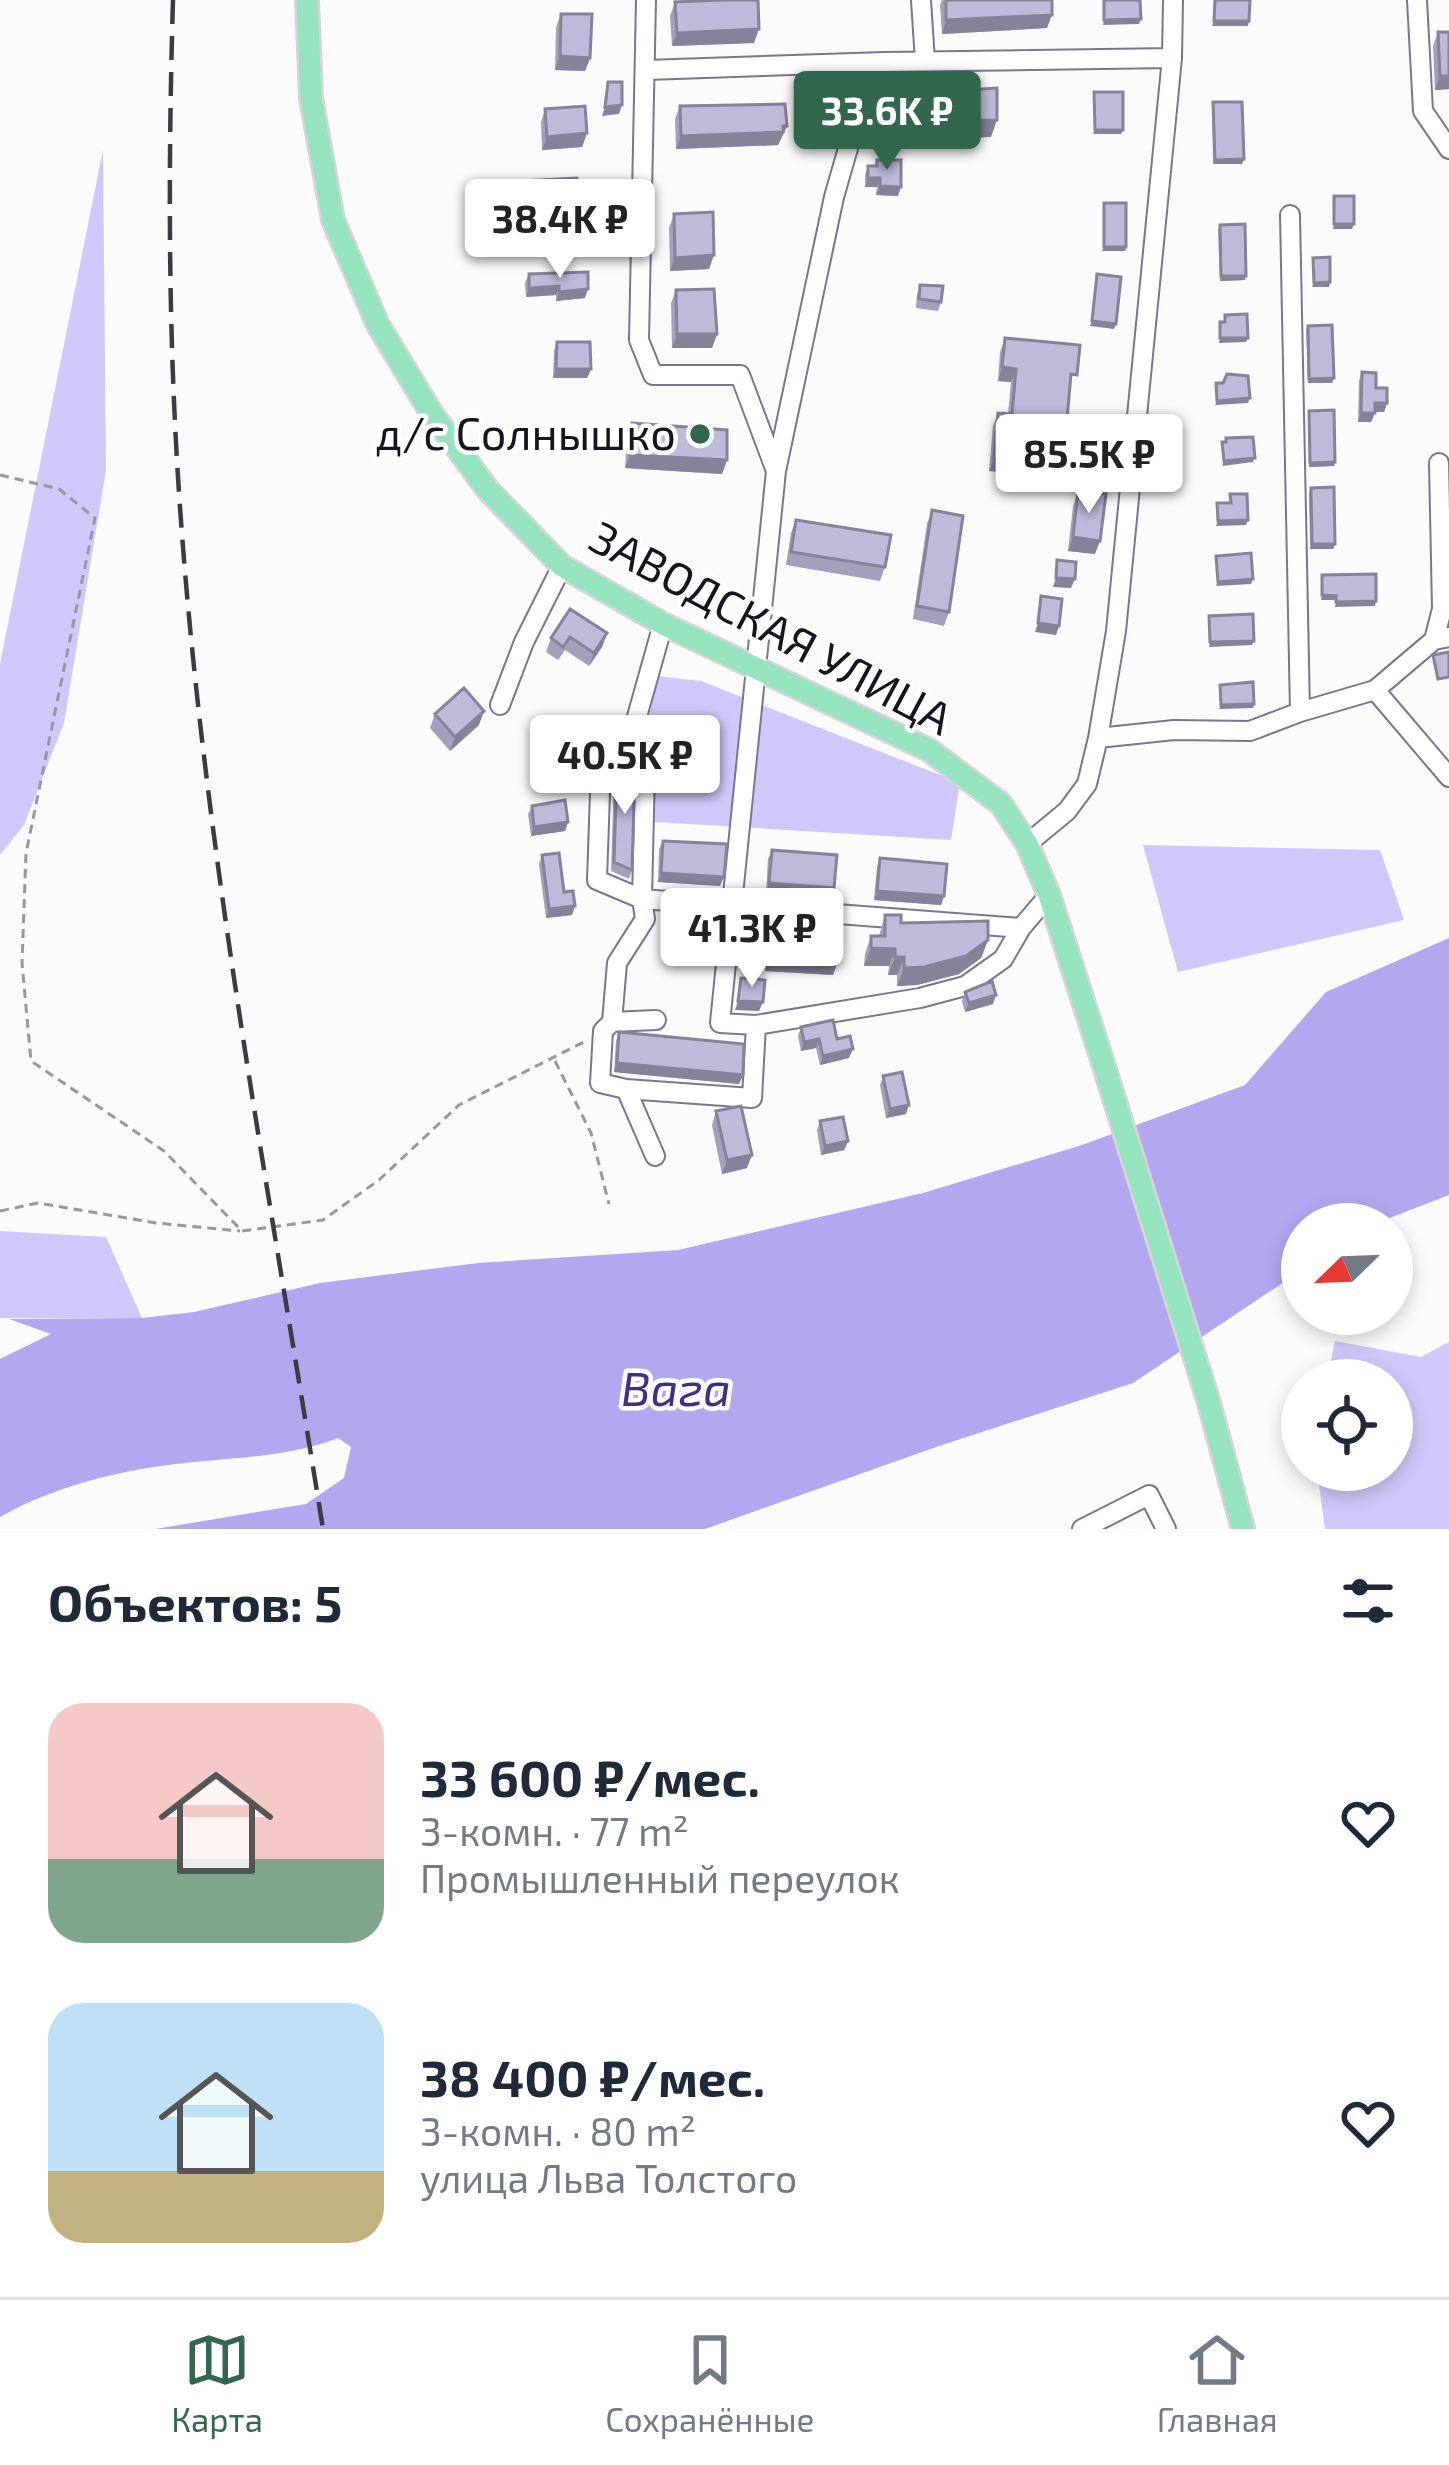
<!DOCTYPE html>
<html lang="ru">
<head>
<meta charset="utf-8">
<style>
  :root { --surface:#fff; --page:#f2f2f3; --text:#1f2937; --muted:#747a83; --line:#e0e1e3; --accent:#33674d }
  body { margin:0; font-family:"Exo 2",sans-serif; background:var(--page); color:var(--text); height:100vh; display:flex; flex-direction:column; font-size:45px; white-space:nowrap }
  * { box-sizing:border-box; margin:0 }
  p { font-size:39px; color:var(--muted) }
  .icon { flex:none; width:66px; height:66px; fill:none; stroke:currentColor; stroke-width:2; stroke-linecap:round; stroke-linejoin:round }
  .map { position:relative; height:1529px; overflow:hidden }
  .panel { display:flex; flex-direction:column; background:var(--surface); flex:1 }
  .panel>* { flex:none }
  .needle { width:78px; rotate:247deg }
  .controls { position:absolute; left:1281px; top:1203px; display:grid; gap:24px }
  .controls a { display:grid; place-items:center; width:132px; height:132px; border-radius:50%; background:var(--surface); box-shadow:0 6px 18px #0003; font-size:60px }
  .price { position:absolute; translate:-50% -102px; padding:0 27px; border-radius:12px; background:#fff; color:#222; font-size:39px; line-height:78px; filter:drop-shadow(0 3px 6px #0008) }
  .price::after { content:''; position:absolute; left:50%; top:72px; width:36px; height:27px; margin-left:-18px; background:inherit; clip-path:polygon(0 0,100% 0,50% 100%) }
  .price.selected { background:var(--accent); color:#fff }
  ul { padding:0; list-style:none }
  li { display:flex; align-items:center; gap:36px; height:300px; padding:0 48px }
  li span { display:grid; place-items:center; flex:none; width:336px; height:240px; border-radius:36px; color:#555 }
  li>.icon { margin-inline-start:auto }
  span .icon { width:144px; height:144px; fill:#fffc; stroke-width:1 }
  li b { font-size:51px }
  h2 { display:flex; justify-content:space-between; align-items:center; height:144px; padding:0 48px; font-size:51px }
  .menu { display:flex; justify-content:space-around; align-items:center; height:168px; border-top:3px solid var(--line); background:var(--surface); font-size:33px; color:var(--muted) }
  .menu a { display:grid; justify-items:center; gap:6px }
  .menu .selected { color:var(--accent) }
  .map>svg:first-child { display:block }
</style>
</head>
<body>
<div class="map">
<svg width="1449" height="1529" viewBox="0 0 1449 1529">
  <rect width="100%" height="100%" fill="#fbfbfb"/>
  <!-- green -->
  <path fill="#cfc8fa" d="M 103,150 L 106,470 L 64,723 L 24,825 L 0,855 L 0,664 Z
    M 657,676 L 701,681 L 960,783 L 951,840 L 639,821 L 643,748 Z
    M 1143,845 L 1380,850 L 1404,920 L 1178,972 Z
    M 0,1231 L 106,1237 L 142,1318 L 0,1318 Z
    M 1335,1341 L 1421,1357 L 1449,1342 L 1449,1529 L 1325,1529 L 1317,1470 L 1392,1470 L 1392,1380 L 1327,1380 Z"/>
  <!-- water -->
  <path fill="#b3a8ef" d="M 1449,938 L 1449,1195 L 1374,1224 L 1302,1224 L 1302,1270 L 1133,1383 L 942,1445 L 705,1529 L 155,1529 L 306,1504 L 344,1478 L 351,1447 L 338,1438 C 281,1460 221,1457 161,1466 C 105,1474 50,1489 0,1517 L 0,1359 L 51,1334 L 9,1319 L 142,1318 L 194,1312 L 320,1283 L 478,1263 L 678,1250 L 923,1193 L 1082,1145 L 1245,1085 L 1326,992 Z"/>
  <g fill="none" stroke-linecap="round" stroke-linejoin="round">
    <defs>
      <path id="minor" d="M 646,0 L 639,340 L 653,375 L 740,375 L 776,471
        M 921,0 L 925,61
        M 1417,0 L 1423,111 L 1449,149
        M 646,70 L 884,62
        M 663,624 L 629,745 L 601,764 L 597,880 L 642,899 L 1021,928
        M 1434,640 L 1442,609 L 1439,463
        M 1375,690 L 1449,777
        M 500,705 L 524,642 L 562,566
        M 1300,712 L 1375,690 L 1434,640 L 1449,637
        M 1098,738 L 1174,730 L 1250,731 L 1300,712 L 1290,215
        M 629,745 L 645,767 L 642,899 L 645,919 L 617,963 L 612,1022 L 656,1020
        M 1027,844 L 1067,811 L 1087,784 L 1098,738 L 1116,631 L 1172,58 L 1173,0
        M 612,1022 L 603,1031 L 600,1083 L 626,1089 L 655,1156
        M 756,1025 L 920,998 L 965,986 L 1003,959 L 1021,928 L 1049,895
        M 626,1089 L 752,1098 L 756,1025 L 720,1023 L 776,471 L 834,197 L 857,117 L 884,62 L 1172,58
        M 1082,1529 L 1149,1495 L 1166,1529"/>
      <path id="major" d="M 307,0 L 311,98 L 333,220 L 378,325 L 432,414 L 488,490 L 562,566 L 663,624 L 929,750 L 1001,804 L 1027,844 L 1049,895 L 1103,1063 L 1209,1403 L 1243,1529"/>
    </defs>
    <!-- minor casing -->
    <use href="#minor" stroke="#7a7593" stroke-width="22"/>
    <!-- major casing -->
    <use href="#major" stroke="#d5d5d7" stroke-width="26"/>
    <!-- path -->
    <path stroke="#98979b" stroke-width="3" stroke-dasharray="9 6" stroke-linecap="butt" d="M 0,475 L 59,489 L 95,518 L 26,853 L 22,963 L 31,1061 L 164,1151 L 242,1231 L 323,1220 L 379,1180 L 459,1105 L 586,1041
      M 555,1061 L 591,1133 L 609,1204
      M 0,1211 L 38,1203 L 156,1223 L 240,1231"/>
    <!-- minor -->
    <use href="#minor" stroke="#fff" stroke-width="18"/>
    <!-- major -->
    <use href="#major" stroke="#95e3bf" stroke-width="21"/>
    <!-- rail -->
    <path stroke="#3c3a43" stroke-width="4.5" stroke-dasharray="24 12" stroke-linecap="butt" d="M 173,0 C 168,170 168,338 180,507 C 204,850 269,1190 323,1529"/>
  </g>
  <!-- wall -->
  <path fill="#a3a0bb" d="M 942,0 L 1052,0 L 1047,28 L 942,34 L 940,5 Z
    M 675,2 L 754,43 L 672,46 L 670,16 Z
    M 561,14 L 590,58 L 585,71 L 555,70 L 556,27 Z
    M 1438,32 L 1449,32 L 1449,89 L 1435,90 L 1433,46 Z
    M 882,95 L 991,137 L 876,141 L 875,112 Z
    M 1213,102 L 1242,164 L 1213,164 L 1212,107 Z
    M 680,106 L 787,126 L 778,145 L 676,149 L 675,119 Z
    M 545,109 L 587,133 L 582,147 L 542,150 L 541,122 Z
    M 877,160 L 898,196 L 876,195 L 877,187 L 865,187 L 865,175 L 868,166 L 874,166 Z
    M 522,181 L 583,227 L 518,229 L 518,193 Z
    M 674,214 L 709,269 L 670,271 L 669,228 Z
    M 1220,225 L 1245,280 L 1220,281 L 1218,229 Z
    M 529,274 L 585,298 L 556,301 L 556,295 L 526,297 L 525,283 Z
    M 920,285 L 941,302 L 938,311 L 916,308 L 917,294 Z
    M 676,290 L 717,334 L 712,348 L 672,348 L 671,303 Z
    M 1308,326 L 1334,378 L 1332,383 L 1308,383 L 1306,330 Z
    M 1005,338 L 1072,388 L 1070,388 L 1065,442 L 1069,460 L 1064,473 L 1016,468 L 1014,473 L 989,471 L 993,426 L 998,413 L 1008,414 L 1011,382 L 998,381 L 1000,352 Z
    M 557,342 L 591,369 L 587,378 L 553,378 L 554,351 Z
    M 1362,372 L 1387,403 L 1384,412 L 1375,412 L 1371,422 L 1358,422 L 1359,381 Z
    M 1309,411 L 1334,466 L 1309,467 L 1308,415 Z
    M 632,423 L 727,460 L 722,474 L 625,468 L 627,436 Z
    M 1311,488 L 1335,544 L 1333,549 L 1310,549 L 1309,493 Z
    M 1078,492 L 1095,554 L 1068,551 L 1073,506 Z
    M 932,510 L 949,612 L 944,626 L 913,619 L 927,524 Z
    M 796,520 L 885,567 L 880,581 L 786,565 L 791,533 Z
    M 607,633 L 602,647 L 589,666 L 565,650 L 558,660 L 546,652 L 551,638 Z
    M 435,714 L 479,725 L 450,751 L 430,728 Z
    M 617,767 L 632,870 L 629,879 L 611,871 L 614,776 Z
    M 532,806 L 568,822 L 565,831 L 531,836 L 528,814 Z
    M 663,841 L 720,886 L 658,882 L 659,849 Z
    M 772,850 L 834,888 L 831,897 L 766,892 L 768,859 Z
    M 542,855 L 564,892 L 575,906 L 572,915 L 546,918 L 539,864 Z
    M 880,858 L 944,896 L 941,905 L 874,900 L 877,867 Z
    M 757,913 L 821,935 L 838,961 L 833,975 L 765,971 L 765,959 L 751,958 L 752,926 Z
    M 885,915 L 901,923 L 988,940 L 981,958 L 959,974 L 917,985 L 897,986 L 897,975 L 888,975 L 889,966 L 864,966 L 865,954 L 871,936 L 879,936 Z
    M 965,992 L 993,1004 L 965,1012 L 962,1001 Z
    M 801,1027 L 837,1039 L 849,1058 L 820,1065 L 816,1048 L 801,1051 L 798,1036 Z
    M 619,1032 L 743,1075 L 739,1084 L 614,1072 L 616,1041 Z
    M 883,1076 L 906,1114 L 886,1118 L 880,1085 Z
    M 716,1111 L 747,1168 L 722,1174 L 712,1125 Z
    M 820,1121 L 848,1141 L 844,1150 L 821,1155 L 817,1130 Z"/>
  <!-- shaded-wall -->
  <path fill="#858299" d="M 1052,15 L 1047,28 L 942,34 L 946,20 Z
    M 1141,19 L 1139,24 L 1103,25 L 1104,20 Z
    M 1214,21 L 1249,21 L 1248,26 L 1212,26 Z
    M 759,29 L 754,43 L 672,46 L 677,33 Z
    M 560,56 L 590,58 L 585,71 L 555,70 Z
    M 1440,76 L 1449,76 L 1449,89 L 1435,90 Z
    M 622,105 L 619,114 L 602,116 L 605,107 Z
    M 997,120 L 991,137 L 876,141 L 882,123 Z
    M 787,126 L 778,145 L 676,149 L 681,136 Z
    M 1095,130 L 1123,130 L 1121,134 L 1093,134 Z
    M 587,133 L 582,147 L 542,150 L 547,137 Z
    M 1244,159 L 1242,164 L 1213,164 L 1215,160 Z
    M 868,178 L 880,178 L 877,187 L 865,187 Z
    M 880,186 L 901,187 L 898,196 L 876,195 Z
    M 587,215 L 583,227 L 518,229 L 522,217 Z
    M 1334,224 L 1354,224 L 1352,229 L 1333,229 Z
    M 1104,247 L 1126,247 L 1125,251 L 1102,251 Z
    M 714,255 L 709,269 L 670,271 L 675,258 Z
    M 1221,276 L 1246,276 L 1245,280 L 1220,281 Z
    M 1330,282 L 1329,287 L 1312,287 L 1314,283 Z
    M 559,286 L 556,295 L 526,297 L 529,288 Z
    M 588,289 L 585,298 L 556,301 L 559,292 Z
    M 1092,321 L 1116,324 L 1114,329 L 1090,326 Z
    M 677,334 L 717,334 L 712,348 L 672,348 Z
    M 1220,338 L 1248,338 L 1246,342 L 1219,343 Z
    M 1002,367 L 1016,369 L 1011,382 L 998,381 Z
    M 556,369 L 591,369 L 587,378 L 553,378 Z
    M 1334,378 L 1332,383 L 1308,383 L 1309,379 Z
    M 1250,398 L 1248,403 L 1215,405 L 1217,401 Z
    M 1375,403 L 1387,403 L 1384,412 L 1371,412 Z
    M 1361,413 L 1375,413 L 1371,422 L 1358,422 Z
    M 630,455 L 727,460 L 722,474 L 625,468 Z
    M 1019,455 L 1069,460 L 1064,473 L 1016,468 L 1014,473 L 989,471 L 994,458 Z
    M 1255,458 L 1253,462 L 1222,466 L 1224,461 Z
    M 1335,462 L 1334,466 L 1309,467 L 1310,463 Z
    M 1248,520 L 1246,525 L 1216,526 L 1218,521 Z
    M 1073,537 L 1100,541 L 1095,554 L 1068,551 Z
    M 1312,544 L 1335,544 L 1333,549 L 1310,549 Z
    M 1056,578 L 1075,579 L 1071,588 L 1053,587 Z
    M 1253,579 L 1251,584 L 1216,586 L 1218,582 Z
    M 1322,595 L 1336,596 L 1335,600 L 1321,600 Z
    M 1376,601 L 1375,606 L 1335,607 L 1336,602 Z
    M 1038,623 L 1059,626 L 1056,635 L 1035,632 Z
    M 607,633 L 602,647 L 589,666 L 594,653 Z
    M 1254,641 L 1252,645 L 1209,647 L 1210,642 Z
    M 1254,704 L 1253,708 L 1219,709 L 1221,705 Z
    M 484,711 L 479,725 L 450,751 L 455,737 Z
    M 568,822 L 565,831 L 531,836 L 534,827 Z
    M 661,873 L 724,877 L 720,886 L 658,882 Z
    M 769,883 L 834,888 L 831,897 L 766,892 Z
    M 877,891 L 944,896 L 941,905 L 874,900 Z
    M 575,906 L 572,915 L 546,918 L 549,909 Z
    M 988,940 L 981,958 L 959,974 L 917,985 L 897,986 L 904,968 Z
    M 756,945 L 770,946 L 765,959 L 751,958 Z
    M 871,948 L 895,949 L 889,966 L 864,966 Z
    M 895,957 L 904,957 L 897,975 L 888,975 Z
    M 770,958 L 838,961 L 833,975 L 765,971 Z
    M 996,995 L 993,1004 L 965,1012 L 969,1003 Z
    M 738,1001 L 763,1002 L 759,1011 L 735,1010 Z
    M 819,1039 L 816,1048 L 801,1051 L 804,1042 Z
    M 853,1049 L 849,1058 L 820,1065 L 823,1056 Z
    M 617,1063 L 743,1075 L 739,1084 L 614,1072 Z
    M 909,1105 L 906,1114 L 886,1118 L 890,1109 Z
    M 848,1141 L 844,1150 L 821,1155 L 825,1146 Z
    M 752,1155 L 747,1168 L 722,1174 L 727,1160 Z"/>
  <!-- building -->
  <path fill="#bebada" stroke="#858299" stroke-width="3" d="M 721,0 L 758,0 L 759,29 L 677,33 L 675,2 Z
    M 946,0 L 1052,0 L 1052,15 L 946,20 Z
    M 1104,0 L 1140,0 L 1141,19 L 1104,20 Z
    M 1215,0 L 1250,0 L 1249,21 L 1214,21 Z
    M 561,14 L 592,14 L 590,58 L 560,56 Z
    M 1438,32 L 1449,32 L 1449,76 L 1440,76 Z
    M 608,82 L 622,82 L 622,105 L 605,107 Z
    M 997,88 L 997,120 L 882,123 L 882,95 Z
    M 1094,92 L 1123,92 L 1123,130 L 1095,130 Z
    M 1213,102 L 1242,102 L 1244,159 L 1215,160 Z
    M 785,104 L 787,126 L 783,126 L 783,132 L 681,136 L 680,106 Z
    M 585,106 L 587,133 L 547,137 L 545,109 Z
    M 877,160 L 901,160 L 901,187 L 880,186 L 880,178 L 868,178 L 868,166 L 877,166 Z
    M 577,178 L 578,184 L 588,185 L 587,215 L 522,217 L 522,181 Z
    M 1334,196 L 1354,196 L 1354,224 L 1334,224 Z
    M 1104,203 L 1126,203 L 1126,247 L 1104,247 Z
    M 713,212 L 714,255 L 675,258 L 674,214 Z
    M 1245,224 L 1246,276 L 1221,276 L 1220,225 Z
    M 1330,257 L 1330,282 L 1314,283 L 1313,258 Z
    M 588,272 L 588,289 L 559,292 L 559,286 L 529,288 L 529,274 Z
    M 1097,274 L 1121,277 L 1116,324 L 1092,321 Z
    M 920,285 L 943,286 L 941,302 L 919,299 Z
    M 714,289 L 717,334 L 677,334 L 676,290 Z
    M 1247,314 L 1248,338 L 1220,338 L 1220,322 L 1225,322 L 1225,315 Z
    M 1332,325 L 1334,378 L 1309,379 L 1308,326 Z
    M 1005,338 L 1080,345 L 1077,375 L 1071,374 L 1065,442 L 1071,443 L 1069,460 L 1019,455 L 1019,460 L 994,458 L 998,413 L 1012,414 L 1016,369 L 1002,367 Z
    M 557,342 L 590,342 L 591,369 L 556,369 Z
    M 1362,372 L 1376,373 L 1376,388 L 1387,388 L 1387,403 L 1375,403 L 1375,413 L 1361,413 Z
    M 1227,374 L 1248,376 L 1250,398 L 1217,401 L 1216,383 L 1223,383 Z
    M 1334,410 L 1335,462 L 1310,463 L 1309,411 Z
    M 632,423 L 727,430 L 727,460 L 630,455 Z
    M 1253,437 L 1255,458 L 1224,461 L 1222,442 L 1226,442 L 1226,438 Z
    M 1334,487 L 1335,544 L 1312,544 L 1311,488 Z
    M 1078,492 L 1106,494 L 1100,541 L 1073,537 Z
    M 1230,494 L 1247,494 L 1248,520 L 1218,521 L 1217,503 L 1231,503 Z
    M 932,510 L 963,516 L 949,612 L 917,606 Z
    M 796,520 L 891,535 L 885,567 L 791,552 Z
    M 1251,553 L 1253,579 L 1218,582 L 1216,556 Z
    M 1057,560 L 1076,562 L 1075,579 L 1056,578 Z
    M 1376,574 L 1376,601 L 1336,602 L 1336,596 L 1322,595 L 1322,575 Z
    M 1041,596 L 1062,599 L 1059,626 L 1038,623 Z
    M 570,609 L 607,633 L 594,653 L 570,637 L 563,647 L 551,638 Z
    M 1253,614 L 1254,641 L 1210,642 L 1209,616 Z
    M 1449,652 L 1449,677 L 1438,679 L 1433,655 Z
    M 1253,682 L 1254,704 L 1221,705 L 1220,685 Z
    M 464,688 L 484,711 L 455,737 L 435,714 Z
    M 617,767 L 635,768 L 632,870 L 614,862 Z
    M 565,800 L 568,822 L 534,827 L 532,806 Z
    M 663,841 L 727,844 L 724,877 L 661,873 Z
    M 772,850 L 837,855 L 834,888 L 769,883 Z
    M 559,853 L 564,892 L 573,891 L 575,906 L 549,909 L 542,855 Z
    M 880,858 L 947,864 L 944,896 L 877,891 Z
    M 757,913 L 822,917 L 821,935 L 839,936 L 838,961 L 770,958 L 770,946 L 756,945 Z
    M 885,915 L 901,915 L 901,923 L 988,921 L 988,940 L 966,956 L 924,967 L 904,968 L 904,957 L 895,957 L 895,949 L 871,948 L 871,936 L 885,936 Z
    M 741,978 L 765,980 L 763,1002 L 738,1001 Z
    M 992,981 L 996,995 L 969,1003 L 965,992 Z
    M 833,1020 L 837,1039 L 850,1036 L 853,1049 L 823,1056 L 819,1039 L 804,1042 L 801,1027 Z
    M 619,1032 L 744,1044 L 743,1075 L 617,1063 Z
    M 902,1072 L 909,1105 L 890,1109 L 883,1076 Z
    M 741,1106 L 752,1155 L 727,1160 L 716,1111 Z
    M 843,1117 L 848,1141 L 825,1146 L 820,1121 Z"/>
  <!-- markers -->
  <circle fill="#33674d" stroke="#fff" stroke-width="4.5" cx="700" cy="434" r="12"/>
  <g text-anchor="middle" stroke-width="9" stroke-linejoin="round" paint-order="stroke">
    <!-- poi labels -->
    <g font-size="45" fill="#16141f" stroke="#fff" text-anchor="end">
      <text x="676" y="450">д/с Солнышко</text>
    </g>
    <!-- street labels -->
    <g font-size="45" fill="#16141f" stroke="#fff">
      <text transform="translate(771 628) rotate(28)" y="16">ЗАВОДСКАЯ УЛИЦА</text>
    </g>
    <!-- water labels -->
    <g font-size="48" font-style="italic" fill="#452e80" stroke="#fff">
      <text x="676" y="1406">Вага</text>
    </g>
  </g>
</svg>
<div class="controls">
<a><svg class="needle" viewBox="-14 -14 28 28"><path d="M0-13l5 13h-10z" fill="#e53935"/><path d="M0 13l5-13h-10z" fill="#747a83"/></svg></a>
<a><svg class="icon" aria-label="locate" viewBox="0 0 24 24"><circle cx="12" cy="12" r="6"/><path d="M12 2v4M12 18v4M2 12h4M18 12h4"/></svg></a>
</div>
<b class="price selected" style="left:887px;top:173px">33.6K ₽</b>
<b class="price" style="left:560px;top:281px">38.4K ₽</b>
<b class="price" style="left:1089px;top:516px">85.5K ₽</b>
<b class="price" style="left:625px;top:817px">40.5K ₽</b>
<b class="price" style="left:752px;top:990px">41.3K ₽</b>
</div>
<section class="panel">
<h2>Объектов: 5<svg class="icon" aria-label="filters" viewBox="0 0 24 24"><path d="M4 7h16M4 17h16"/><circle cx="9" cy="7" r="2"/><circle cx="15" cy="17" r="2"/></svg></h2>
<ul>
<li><span style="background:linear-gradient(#f6c9c9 65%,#7fa58c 0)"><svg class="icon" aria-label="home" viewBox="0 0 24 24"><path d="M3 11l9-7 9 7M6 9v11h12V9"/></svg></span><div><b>33 600 ₽/мес.</b><p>3-комн. · 77 m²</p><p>Промышленный переулок</p></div><svg class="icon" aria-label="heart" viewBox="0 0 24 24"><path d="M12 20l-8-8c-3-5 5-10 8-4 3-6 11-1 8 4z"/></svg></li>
<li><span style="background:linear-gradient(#bfe0f5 70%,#c2b280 0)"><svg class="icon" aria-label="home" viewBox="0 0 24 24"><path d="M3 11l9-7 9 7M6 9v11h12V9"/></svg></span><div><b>38 400 ₽/мес.</b><p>3-комн. · 80 m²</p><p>улица Льва Толстого</p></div><svg class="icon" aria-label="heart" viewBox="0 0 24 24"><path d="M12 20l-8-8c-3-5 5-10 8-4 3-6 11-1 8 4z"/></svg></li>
</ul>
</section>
<nav class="menu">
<a class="selected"><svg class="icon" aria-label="map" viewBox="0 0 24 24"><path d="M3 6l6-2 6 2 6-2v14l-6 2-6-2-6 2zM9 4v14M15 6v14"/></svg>Карта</a>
<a><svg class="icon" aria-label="saved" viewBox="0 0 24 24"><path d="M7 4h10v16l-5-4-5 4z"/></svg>Сохранённые</a>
<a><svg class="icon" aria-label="home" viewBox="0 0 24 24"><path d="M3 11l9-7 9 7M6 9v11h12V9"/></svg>Главная</a>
</nav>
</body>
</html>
